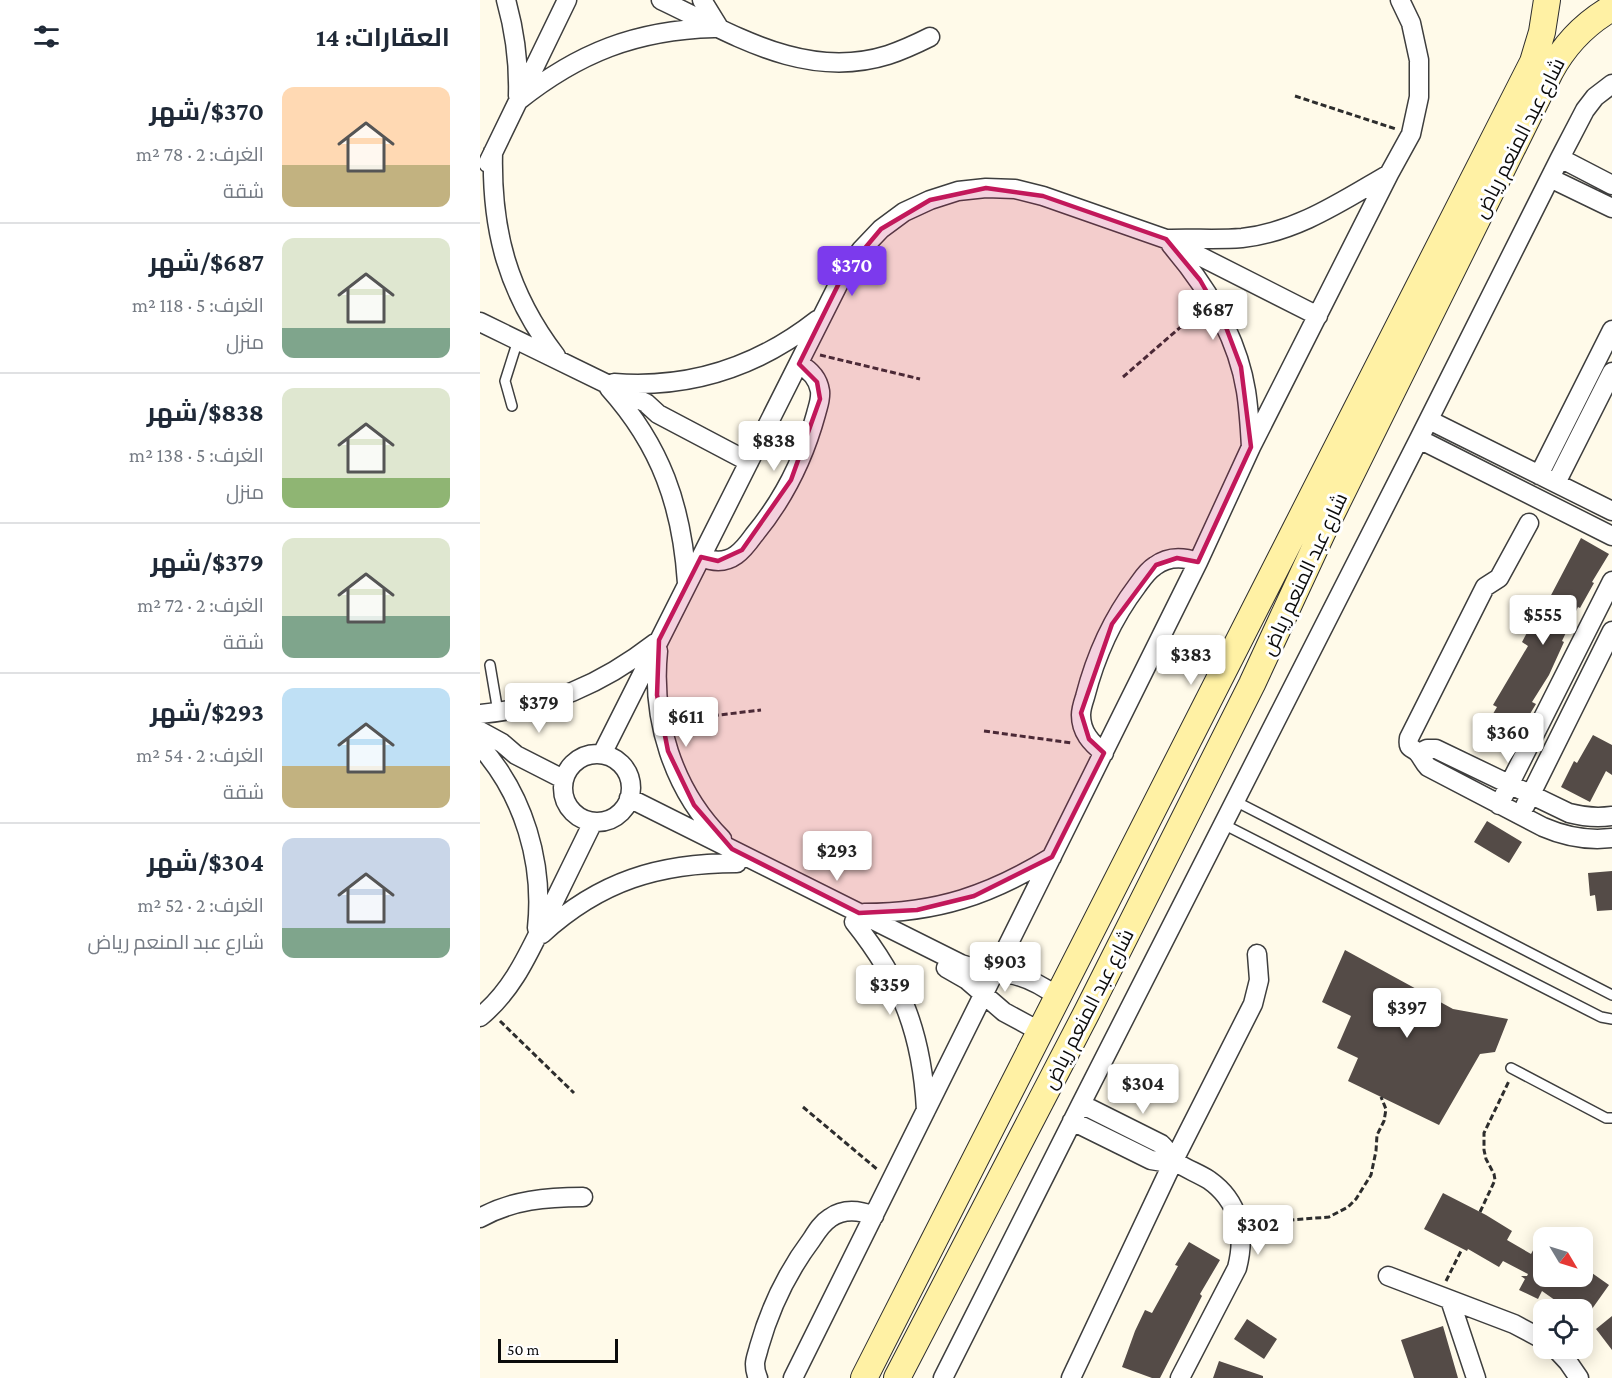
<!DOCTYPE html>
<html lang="ar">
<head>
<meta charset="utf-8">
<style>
  :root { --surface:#fff; --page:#f6f6f7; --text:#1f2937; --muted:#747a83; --line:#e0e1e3; --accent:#7c3aed }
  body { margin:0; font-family:"Crimson Pro",Cairo,serif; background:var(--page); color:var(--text); direction:rtl; height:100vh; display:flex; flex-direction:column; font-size:22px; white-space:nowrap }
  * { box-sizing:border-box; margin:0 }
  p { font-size:20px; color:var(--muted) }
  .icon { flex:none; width:33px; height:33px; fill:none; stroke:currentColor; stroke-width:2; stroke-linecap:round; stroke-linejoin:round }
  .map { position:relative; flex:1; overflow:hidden; direction:ltr }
  .side { display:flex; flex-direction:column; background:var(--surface); width:480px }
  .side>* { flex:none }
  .needle { width:39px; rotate:128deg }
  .buttons { position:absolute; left:1053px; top:1227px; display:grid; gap:12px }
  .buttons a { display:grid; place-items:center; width:60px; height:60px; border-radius:12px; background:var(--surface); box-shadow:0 3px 15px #0003; font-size:30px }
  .scale { position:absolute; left:18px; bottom:15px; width:120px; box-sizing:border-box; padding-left:6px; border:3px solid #0b0b0b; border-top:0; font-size:16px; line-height:21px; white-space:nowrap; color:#0b0b0b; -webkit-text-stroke:4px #fff; paint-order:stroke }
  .price { position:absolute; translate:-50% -51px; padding:0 14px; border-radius:6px; background:#fff; color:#222; font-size:20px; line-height:39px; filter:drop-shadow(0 2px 3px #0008) }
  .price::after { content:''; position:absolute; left:50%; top:36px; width:18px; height:14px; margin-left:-9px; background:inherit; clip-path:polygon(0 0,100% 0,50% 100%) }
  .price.current { background:var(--accent); color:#fff }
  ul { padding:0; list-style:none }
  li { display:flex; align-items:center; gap:18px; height:150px; padding:0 30px }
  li+li { border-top:2px solid var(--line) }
  li span { display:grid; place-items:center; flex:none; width:168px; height:120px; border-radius:12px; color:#555 }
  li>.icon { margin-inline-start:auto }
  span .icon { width:72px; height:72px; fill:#fffc; stroke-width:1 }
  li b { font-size:26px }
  h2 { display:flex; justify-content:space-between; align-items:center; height:72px; padding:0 30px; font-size:26px }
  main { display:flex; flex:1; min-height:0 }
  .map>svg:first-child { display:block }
</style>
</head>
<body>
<main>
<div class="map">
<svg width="1132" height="1378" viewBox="0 0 1132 1378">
  <rect width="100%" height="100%" fill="#fffae9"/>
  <!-- building -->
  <path fill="#544b47" d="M 1101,538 L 1129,554 L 1112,582 L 1114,583 L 1100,608 L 1098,607 L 1082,641 L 1084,642 L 1069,675 L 1052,702 L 1056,704 L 1027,752 L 1000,736 L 1017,707 L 1013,705 L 1048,646 L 1042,642 L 1066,597 L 1069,599 Z
    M 1113,735 L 1132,745 L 1132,775 L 1126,771 L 1110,802 L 1081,787 L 1094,761 L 1097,763 Z
    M 1007,821 L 1042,842 L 1029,863 L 994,842 Z
    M 1132,871 L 1132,910 L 1117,911 L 1115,895 L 1110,896 L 1108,873 Z
    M 865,950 L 973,1009 L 1028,1019 L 1015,1052 L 1000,1054 L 959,1125 L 868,1081 L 878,1058 L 857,1048 L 871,1016 L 842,1002 Z
    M 963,1193 L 1006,1215 L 1032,1231 L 1027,1240 L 1051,1254 L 1064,1230 L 1064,1276 L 1102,1276 L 1102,1266 L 1129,1285 L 1102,1323 L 1102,1310 L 1089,1310 L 1062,1291 L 1058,1299 L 1039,1290 L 1045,1279 L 1041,1276 L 1047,1276 L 1048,1274 L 1023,1261 L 1019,1267 L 988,1249 L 987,1251 L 944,1229 Z
    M 709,1242 L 740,1260 L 720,1294 L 722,1296 L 680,1378 L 672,1378 L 642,1367 L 655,1331 L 665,1310 L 672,1313 L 698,1266 L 695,1265 Z
    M 1132,1316 L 1132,1350 L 1116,1329 Z
    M 767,1319 L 797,1339 L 784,1359 L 754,1339 Z
    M 963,1326 L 978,1378 L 934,1378 L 921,1340 Z
    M 739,1361 L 783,1376 L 783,1378 L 733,1378 Z"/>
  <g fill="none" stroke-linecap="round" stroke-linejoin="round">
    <defs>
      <path id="lane" d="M 32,406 L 25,381 L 38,340
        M 10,665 L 18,712
        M 755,801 L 1132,995
        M 743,824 L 1121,1017 L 1132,1019
        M 1031,1068 L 1126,1118 L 1132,1118"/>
      <path id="street" d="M 26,0 C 35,32 39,63 38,96
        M 181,0 C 253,34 325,81 408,55 C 423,50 436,44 450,37
        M 222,0 L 238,26
        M 38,101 C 98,53 156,30 234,28
        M 13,152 C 11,231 28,293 76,356
        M 1080,158 L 1132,185
        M 8,163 L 87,0
        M 1070,178 L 1132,208
        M 688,239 C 713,238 737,240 762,238 C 817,232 862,201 909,174
        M 691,245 C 727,287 757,335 766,391 C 769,410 770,429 771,447
        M 0,322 L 166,403 L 178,414 L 269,462
        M 134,383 C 211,389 277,367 337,320
        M 129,388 C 181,446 202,506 207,583
        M 949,420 L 1132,511
        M 939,439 L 1132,536
        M 1059,475 L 1132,330
        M 1076,483 L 1132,372
        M 1049,523 L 1019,578 L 1005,587 L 929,738 C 927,751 933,746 939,754 C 942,758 944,763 948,767 L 1063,827 C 1086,837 1107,841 1132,838
        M 221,557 C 233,562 245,563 256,555 C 263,550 269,542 274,535 C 303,500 324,458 336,414 C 338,406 341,399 340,391 C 338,378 330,370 319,364
        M 178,651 C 171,719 193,790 242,839
        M 0,714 C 67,708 122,684 175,643
        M 0,731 L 22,743 L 36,755 L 83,779
        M 0,746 C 44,795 64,863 57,928
        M 624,753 C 611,743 601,732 601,715 C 601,709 603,703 605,697 C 615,658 632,619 657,586 C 662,579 667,571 675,566 C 688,556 704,557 718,562
        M 939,753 L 947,749 L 956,749 L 1089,813 C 1104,817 1117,818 1132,816
        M83 788a34 34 0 1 1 68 0a34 34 0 1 1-68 0Z
        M 122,754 L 364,273 L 381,250 L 401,229 L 424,212 L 450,200 L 478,191 L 506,188 L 535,189 L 563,196 L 686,239 L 838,316
        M 149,798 L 481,964 C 497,970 513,970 529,974 C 548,977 563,986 578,997
        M 1019,805 L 1132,581
        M 1045,806 L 1132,631
        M 384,913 C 457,913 510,895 572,857
        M 374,922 C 422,982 442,1034 446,1110
        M 62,934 C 120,881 179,863 257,863
        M 466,968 L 487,980 L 524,1012 L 548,1025 L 561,1030
        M 0,1017 C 34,989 49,952 68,914 C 83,883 98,853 113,822
        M 601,1104 L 681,1144 C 687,1149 690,1157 696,1162 C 706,1169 718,1173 729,1180 C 759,1201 766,1234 757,1268 L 700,1378
        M 592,1121 L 671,1160 L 683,1162 L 694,1160
        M 0,1218 C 32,1200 67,1197 103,1197
        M 908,1276 L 1034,1324 L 1064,1340
        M 970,1300 L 996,1378
        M 1075,1348 L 1088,1362 L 1099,1378
        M 278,1378 C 276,1374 275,1369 275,1364 C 275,1359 278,1352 279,1347 C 290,1308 308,1271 332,1239 C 337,1231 342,1223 350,1218 C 364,1208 379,1210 394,1216
        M 313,1378 L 718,562 L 771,447 L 909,174 L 931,134 L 939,97 L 939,60 L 931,23 L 920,0
        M 463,1378 L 601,1104 L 939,439 L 1080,158 L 1105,110 L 1115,97 L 1132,84
        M 591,1378 L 694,1160 L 773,1004 L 779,980 L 777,954"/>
      <path id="secondary" d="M 384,1378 L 1053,62 L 1062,32 L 1067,0
        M 417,1378 L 607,1012 L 772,684 L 842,533 L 1070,72 C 1085,44 1104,24 1132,8"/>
    </defs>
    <!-- lane casing -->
    <use href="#lane" stroke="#3e3e3e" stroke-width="12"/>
    <!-- street casing -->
    <use href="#street" stroke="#3e3e3e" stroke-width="21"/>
    <!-- secondary casing -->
    <use href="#secondary" stroke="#2d2d2d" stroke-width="28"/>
    <!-- path -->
    <path stroke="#2d2d2d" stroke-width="3" stroke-dasharray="6 3" stroke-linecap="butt" d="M 815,96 L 916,129
      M 340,355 L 440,379
      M 643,377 L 719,311
      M 197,720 L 281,710
      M 504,731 L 592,743
      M 20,1021 L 94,1093
      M 323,1107 L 398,1170
      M 1000,1212 L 1015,1180 L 1014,1174 L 1006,1159 L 1004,1150 L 1004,1133 L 1029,1081
      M 776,1236 L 793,1231 L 812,1220 L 849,1217 L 868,1207 L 876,1199 L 891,1175 L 896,1151 L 897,1135 L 904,1121 L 906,1109 L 901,1097
      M 966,1281 L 982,1249"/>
    <!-- lane -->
    <use href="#lane" stroke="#fff" stroke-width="9"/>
    <!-- street -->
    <use href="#street" stroke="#fff" stroke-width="18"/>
    <!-- secondary -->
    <use href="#secondary" stroke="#fff1a4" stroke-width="26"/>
  </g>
  <!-- marked area -->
  <path fill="#c2185b" fill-opacity="0.2" stroke="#c2185b" stroke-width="4.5" stroke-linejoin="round" d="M 506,188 L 563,196 L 686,239 L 720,280 L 744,322 L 761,367 L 771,447 L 718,562 L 697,558 L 676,565 L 632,624 L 601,713 L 609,739 L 624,753 L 572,857 L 494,896 L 437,910 L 379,913 L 252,849 L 214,805 L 188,751 L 177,695 L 179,640 L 221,557 L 238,561 L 262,550 L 311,480 L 340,399 L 337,382 L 319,364 L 364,273 L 401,229 L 450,200 Z"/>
  <g text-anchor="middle" stroke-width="6" stroke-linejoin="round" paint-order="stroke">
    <!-- street labels -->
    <g font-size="20" fill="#0b0b0b" stroke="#fff">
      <text transform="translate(1039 138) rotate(-63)" y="7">شارع عبد المنعم رياض</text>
      <text transform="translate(824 574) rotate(-65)" y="7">شارع عبد المنعم رياض</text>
      <text transform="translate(608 1009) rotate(-63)" y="7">شارع عبد المنعم رياض</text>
    </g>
  </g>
</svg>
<div class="buttons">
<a><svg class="needle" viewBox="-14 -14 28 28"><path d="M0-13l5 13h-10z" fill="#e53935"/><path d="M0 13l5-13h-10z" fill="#747a83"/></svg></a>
<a><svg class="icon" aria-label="locate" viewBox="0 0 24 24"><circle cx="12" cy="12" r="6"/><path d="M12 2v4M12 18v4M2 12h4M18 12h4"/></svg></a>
</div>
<div class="scale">50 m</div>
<b class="price current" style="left:372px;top:297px">$370</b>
<b class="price" style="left:733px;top:341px">$687</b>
<b class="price" style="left:294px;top:472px">$838</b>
<b class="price" style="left:1063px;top:646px">$555</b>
<b class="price" style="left:711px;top:686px">$383</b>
<b class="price" style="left:59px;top:734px">$379</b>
<b class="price" style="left:206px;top:748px">$611</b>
<b class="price" style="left:1028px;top:764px">$360</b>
<b class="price" style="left:357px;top:882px">$293</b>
<b class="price" style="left:525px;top:993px">$903</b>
<b class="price" style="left:410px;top:1016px">$359</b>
<b class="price" style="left:927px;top:1039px">$397</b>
<b class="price" style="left:663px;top:1115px">$304</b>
<b class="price" style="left:778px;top:1256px">$302</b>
</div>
<section class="side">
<h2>العقارات: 14<svg class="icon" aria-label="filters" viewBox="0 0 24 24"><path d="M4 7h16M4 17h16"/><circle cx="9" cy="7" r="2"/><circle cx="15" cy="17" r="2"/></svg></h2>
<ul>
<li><span style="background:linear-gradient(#ffd9b3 65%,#c2b280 0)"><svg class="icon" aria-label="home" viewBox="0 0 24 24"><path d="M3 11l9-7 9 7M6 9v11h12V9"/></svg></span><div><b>$370/شهر</b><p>الغرف: 2 · 78 m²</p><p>شقة</p></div></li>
<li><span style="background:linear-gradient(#dfe7d0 75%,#7fa58c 0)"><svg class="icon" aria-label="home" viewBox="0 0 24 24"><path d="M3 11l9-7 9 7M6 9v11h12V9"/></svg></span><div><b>$687/شهر</b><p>الغرف: 5 · 118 m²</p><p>منزل</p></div></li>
<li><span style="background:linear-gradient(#dfe7d0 75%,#8fb573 0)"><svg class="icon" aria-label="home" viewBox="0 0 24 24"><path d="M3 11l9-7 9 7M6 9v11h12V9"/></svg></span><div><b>$838/شهر</b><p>الغرف: 5 · 138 m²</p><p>منزل</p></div></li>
<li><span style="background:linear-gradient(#dfe7d0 65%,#7fa58c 0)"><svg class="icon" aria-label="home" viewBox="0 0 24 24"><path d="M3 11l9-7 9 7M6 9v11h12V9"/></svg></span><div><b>$379/شهر</b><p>الغرف: 2 · 72 m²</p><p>شقة</p></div></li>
<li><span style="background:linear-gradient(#bfe0f5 65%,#c2b280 0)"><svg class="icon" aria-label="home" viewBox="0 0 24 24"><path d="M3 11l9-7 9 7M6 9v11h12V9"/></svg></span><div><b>$293/شهر</b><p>الغرف: 2 · 54 m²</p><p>شقة</p></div></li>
<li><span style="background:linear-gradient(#c9d6e8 75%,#7fa58c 0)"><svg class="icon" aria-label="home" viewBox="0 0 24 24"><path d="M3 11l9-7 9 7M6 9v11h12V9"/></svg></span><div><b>$304/شهر</b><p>الغرف: 2 · 52 m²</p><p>شارع عبد المنعم رياض</p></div></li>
</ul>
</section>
</main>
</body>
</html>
